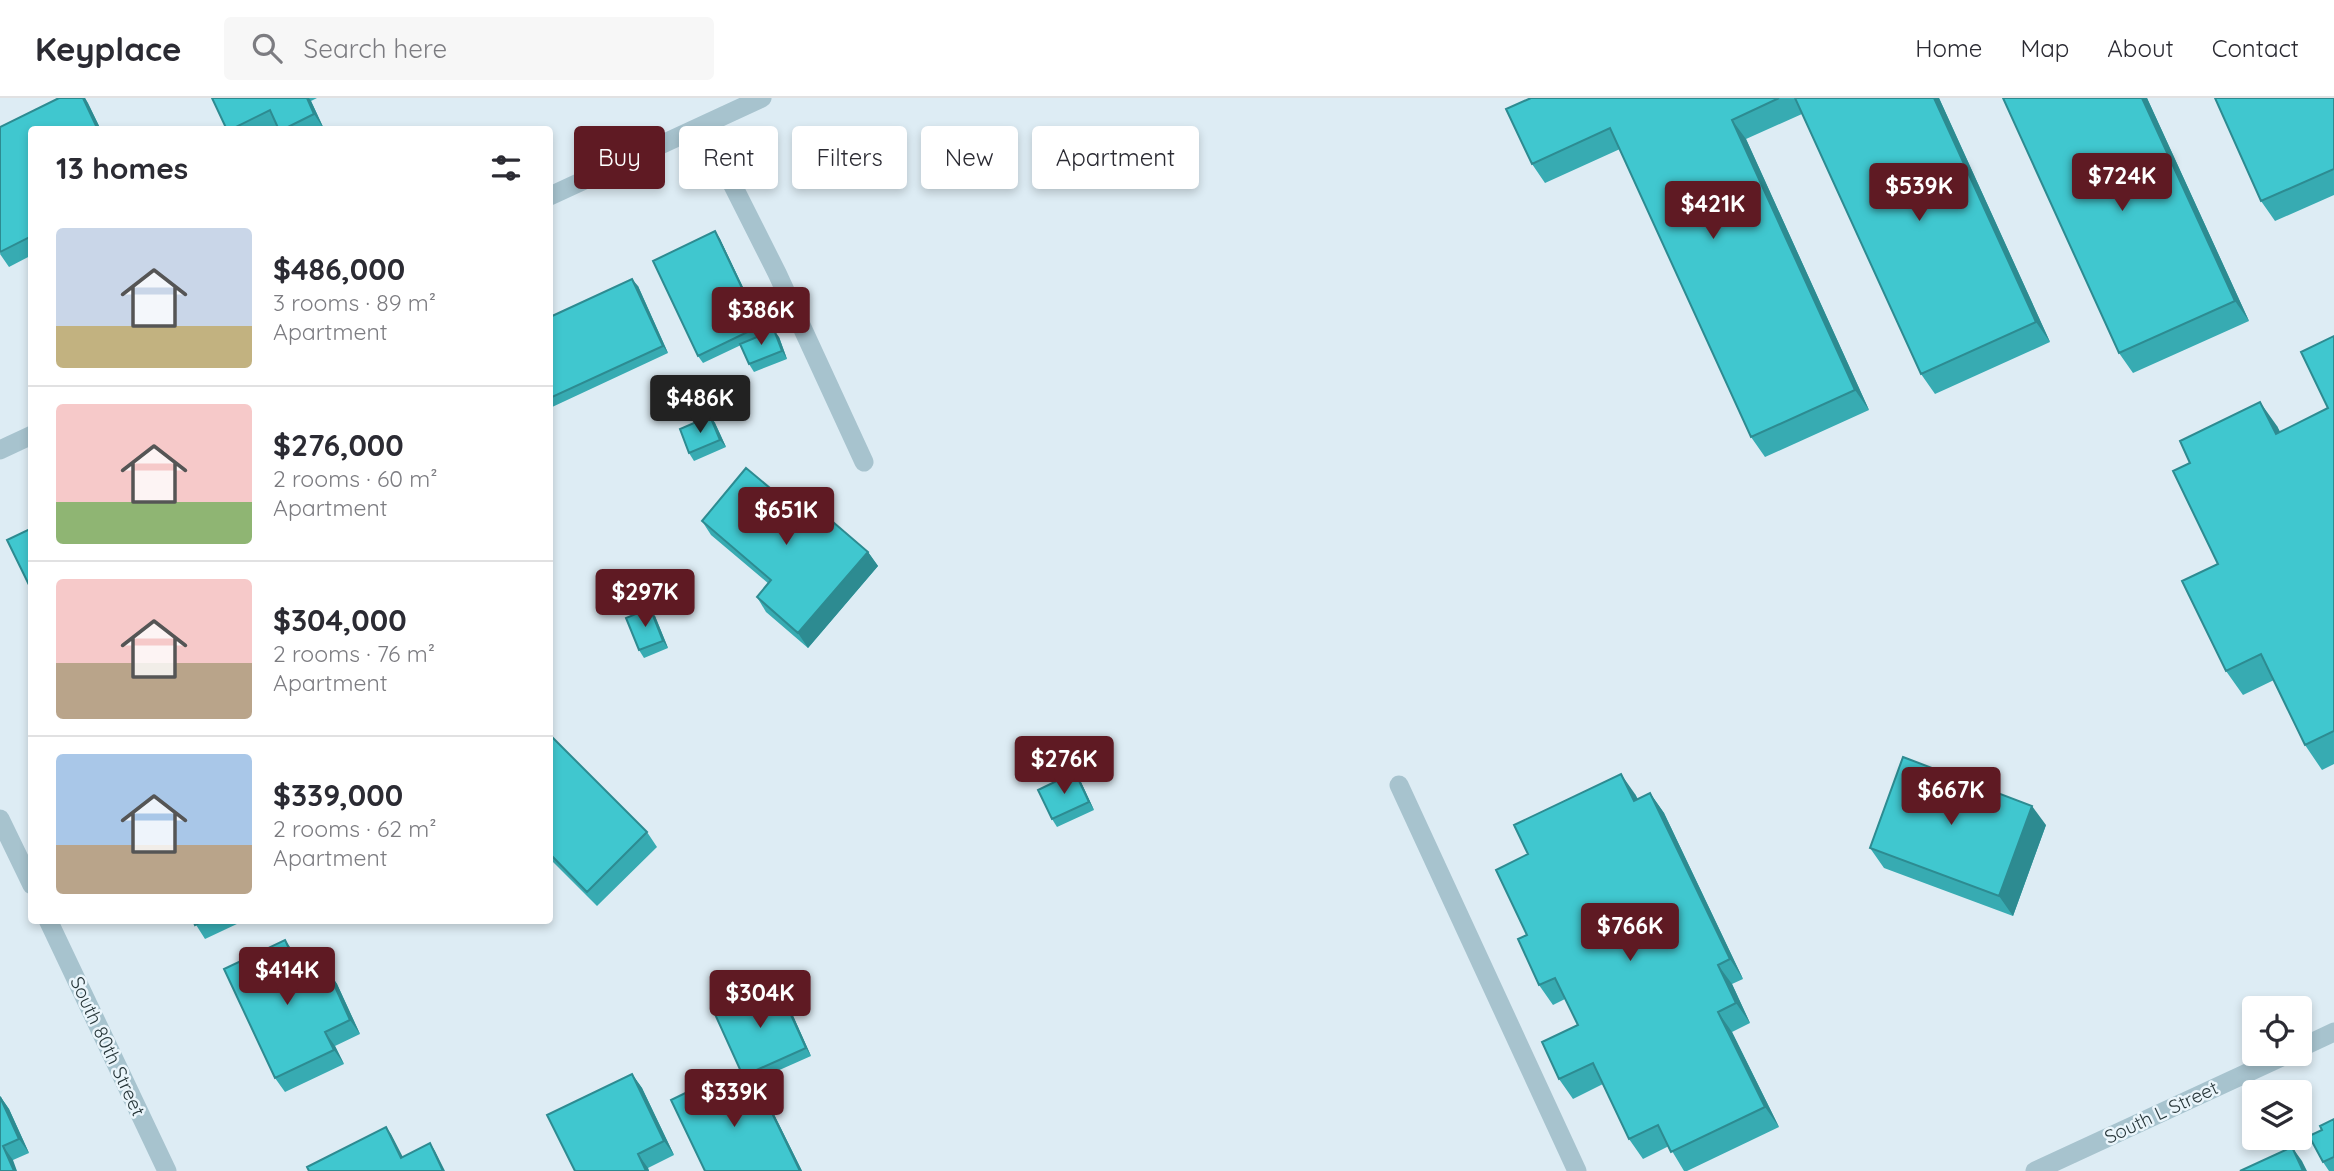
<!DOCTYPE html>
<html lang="en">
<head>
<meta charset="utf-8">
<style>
  :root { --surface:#fff; --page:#f7f7f7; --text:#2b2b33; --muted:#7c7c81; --line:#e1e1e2; --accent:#5f1a23 }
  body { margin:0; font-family:Quicksand,sans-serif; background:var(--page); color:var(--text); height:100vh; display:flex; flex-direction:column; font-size:26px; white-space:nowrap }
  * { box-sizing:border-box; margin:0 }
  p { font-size:23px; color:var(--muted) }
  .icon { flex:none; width:38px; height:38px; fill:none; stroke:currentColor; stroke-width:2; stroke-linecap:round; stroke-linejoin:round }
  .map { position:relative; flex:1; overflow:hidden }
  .panel { position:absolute; left:28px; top:28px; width:525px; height:798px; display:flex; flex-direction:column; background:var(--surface); border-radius:7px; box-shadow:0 4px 10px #0003 }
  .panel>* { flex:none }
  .guide { position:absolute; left:574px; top:28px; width:665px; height:63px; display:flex; gap:14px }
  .buttons { position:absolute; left:2242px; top:898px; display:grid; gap:14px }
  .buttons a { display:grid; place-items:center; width:70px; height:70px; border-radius:7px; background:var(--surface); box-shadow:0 4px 10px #0003; font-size:35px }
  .price { position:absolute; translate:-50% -60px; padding:0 16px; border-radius:7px; background:var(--accent); color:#fff; font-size:23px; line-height:46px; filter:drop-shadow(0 2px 4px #0008) }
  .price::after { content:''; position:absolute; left:50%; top:42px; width:21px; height:16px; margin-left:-10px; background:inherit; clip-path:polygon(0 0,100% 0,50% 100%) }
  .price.active { background:#222; color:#fff }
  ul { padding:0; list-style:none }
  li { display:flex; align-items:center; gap:21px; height:175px; padding:0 28px }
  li+li { border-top:2px solid var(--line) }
  li span { display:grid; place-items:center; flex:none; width:196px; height:140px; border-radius:7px; color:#555 }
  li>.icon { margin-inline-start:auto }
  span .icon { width:84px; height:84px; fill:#fffc; stroke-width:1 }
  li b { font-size:30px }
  h2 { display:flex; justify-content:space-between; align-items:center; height:84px; padding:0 28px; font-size:30px }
  .pill { padding:0 24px; border-radius:7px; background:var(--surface); box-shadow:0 4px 10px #0003; font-size:24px; line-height:63px }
  .pill.active { background:var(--accent); color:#fff }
  header { display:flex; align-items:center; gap:42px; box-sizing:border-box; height:98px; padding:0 35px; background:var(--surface); border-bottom:2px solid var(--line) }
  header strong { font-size:33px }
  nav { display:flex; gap:38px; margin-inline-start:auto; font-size:24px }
  .search { width:490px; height:63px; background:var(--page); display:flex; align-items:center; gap:18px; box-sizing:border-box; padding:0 24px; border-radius:7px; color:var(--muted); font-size:26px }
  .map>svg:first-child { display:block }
</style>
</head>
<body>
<header>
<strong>Keyplace</strong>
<div class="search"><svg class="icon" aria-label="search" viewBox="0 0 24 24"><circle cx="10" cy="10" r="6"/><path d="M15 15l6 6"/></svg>Search here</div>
<nav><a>Home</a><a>Map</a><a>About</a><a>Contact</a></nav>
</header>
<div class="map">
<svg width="2334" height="1073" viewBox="0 0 2334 1073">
  <rect width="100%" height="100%" fill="#ddecf4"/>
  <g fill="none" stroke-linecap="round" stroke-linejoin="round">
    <!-- service -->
    <path stroke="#a7c3ce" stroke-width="19" d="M 703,28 L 777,175 L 864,364
      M 1399,687 L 1577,1073"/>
    <!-- minor -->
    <path stroke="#a7c3ce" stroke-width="19" d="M 0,721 L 32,787
      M 48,822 L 167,1073
      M 2300,950 L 2334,934
      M 2035,1073 L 2288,956"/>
    <!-- tertiary -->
    <path stroke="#a7c3ce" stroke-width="19" d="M 550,98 L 762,0
      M 0,352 L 32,337"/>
  </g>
  <!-- wall -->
  <path fill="#37abb2" d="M 59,0 L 85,0 L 101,32 L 32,32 L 32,157 L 9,169 L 0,156 L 1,153 L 0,154 L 0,29 Z
    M 212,0 L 317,0 L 311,3 L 324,31 L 279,32 L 277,28 L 269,32 L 227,32 Z
    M 1531,0 L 1939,0 L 2050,244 L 1935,296 L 1921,276 L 1802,16 L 1746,41 L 1869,312 L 1765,359 L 1751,339 L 1620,51 L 1545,85 L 1532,66 Z
    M 2147,0 L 2249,223 L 2133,275 L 2119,255 Z
    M 2334,0 L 2334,97 L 2275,123 L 2261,103 Z
    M 715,133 L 720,141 L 765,235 L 779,239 L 787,261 L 754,274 L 749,266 L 741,247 L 703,265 L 698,258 Z
    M 638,188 L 668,255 L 550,310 L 550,219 Z
    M 2334,238 L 2334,666 L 2322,672 L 2305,647 L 2274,582 L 2243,597 L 2226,573 L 2218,466 L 2277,328 L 2280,334 L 2328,310 Z
    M 710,318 L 715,325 L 726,349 L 694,363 L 689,355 Z
    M 788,405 L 868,454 L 878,468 L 808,550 L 766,514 L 757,499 L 769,486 L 711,437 L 702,423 Z
    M 655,518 L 668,550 L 644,560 L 639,552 Z
    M 550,637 L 647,734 L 657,749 L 597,808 L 550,761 Z
    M 1080,682 L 1094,712 L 1057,729 L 1052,721 Z
    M 1650,695 L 1664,715 L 1743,881 L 1732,886 L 1750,925 L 1732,934 L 1779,1029 L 1687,1073 L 1684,1073 L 1669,1048 L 1643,1061 L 1629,1041 L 1603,986 L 1573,1001 L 1559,981 L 1578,927 L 1565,901 L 1553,907 L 1539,887 L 1527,837 L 1528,756 L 1635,696 L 1638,701 Z
    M 2046,727 L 2013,818 L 1884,770 L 1870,750 Z
    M 193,822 L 238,822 L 239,825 L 205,841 Z
    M 295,856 L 307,881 L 327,871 L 337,886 L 360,936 L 335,948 L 344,966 L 285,994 L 275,980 Z
    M 777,886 L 782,893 L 811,958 L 757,982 L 760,988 L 802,1073 L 705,1073 L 716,980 L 724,994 L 747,984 L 743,978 Z
    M 632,976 L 642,990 L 674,1057 L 648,1070 L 649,1073 L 575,1073 Z
    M 0,998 L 9,1011 L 29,1055 L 13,1062 L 0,1073 Z
    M 2334,1021 L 2334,1073 L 2329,1073 L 2323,1064 L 2322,1032 Z"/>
  <!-- shaded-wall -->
  <path fill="#2d8b91" d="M 83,0 L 85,0 L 88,5 L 101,32 L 98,32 Z
    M 307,0 L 309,0 L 311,3 L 324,31 L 314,16 Z
    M 1934,0 L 1939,0 L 2050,244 L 2036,224 Z
    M 2142,0 L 2147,0 L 2249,223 L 2235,203 Z
    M 1732,22 L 1746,41 L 1869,312 L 1855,292 Z
    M 715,133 L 720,141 L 765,236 L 760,228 Z
    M 632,181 L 638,188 L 668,255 L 663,248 Z
    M 774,232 L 779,239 L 787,261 L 782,253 Z
    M 2260,304 L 2277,328 L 2293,360 L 2276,336 Z
    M 710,318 L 715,325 L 726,349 L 720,342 Z
    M 868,454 L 878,468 L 808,550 L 798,535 Z
    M 650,510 L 655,518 L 668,550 L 663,543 Z
    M 1075,674 L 1080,682 L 1094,712 L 1089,704 Z
    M 1621,676 L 1635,696 L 1648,723 L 1634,703 Z
    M 1650,695 L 1664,715 L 1743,881 L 1730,861 Z
    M 2032,708 L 2046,727 L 2013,818 L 1999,798 Z
    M 285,842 L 295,856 L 314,896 L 304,882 Z
    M 1718,867 L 1732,886 L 1750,925 L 1736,905 Z
    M 327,871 L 337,886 L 360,936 L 350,922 Z
    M 777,886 L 782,893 L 811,958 L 806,950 Z
    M 1718,914 L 1732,934 L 1779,1029 L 1765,1009 Z
    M 325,934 L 335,948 L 344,966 L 334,952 Z
    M 632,976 L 642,990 L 674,1057 L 664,1043 Z
    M 755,980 L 760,988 L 802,1073 L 800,1073 Z
    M 0,998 L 9,1011 L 29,1055 L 19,1041 Z
    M 386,1029 L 391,1036 L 407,1067 L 401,1060 Z
    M 430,1045 L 435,1053 L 445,1073 L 443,1073 Z
    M 3,1048 L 13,1062 L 17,1073 L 14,1073 Z
    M 2292,1049 L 2302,1063 L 2307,1073 L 2303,1073 Z
    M 638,1056 L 648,1070 L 649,1073 L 646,1073 Z"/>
  <!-- building -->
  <path fill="#40c7cf" stroke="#2d8b91" stroke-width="2" d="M 59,0 L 83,0 L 98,32 L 32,32 L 32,138 L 0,154 L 0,29 Z
    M 212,0 L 307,0 L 314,16 L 282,32 L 279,32 L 270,12 L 230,32 L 227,32 Z
    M 1531,0 L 1779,0 L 1732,22 L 1855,292 L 1751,339 L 1610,30 L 1532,66 L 1506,11 Z
    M 1795,0 L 1934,0 L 2036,224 L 1921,276 Z
    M 2003,0 L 2142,0 L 2235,203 L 2119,255 Z
    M 2215,0 L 2334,0 L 2334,71 L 2261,103 Z
    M 715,133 L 760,228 L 698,258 L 653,163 Z
    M 632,181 L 663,248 L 550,300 L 550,219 Z
    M 774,232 L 782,253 L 749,266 L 740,246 Z
    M 2334,238 L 2334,633 L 2305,647 L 2261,556 L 2226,573 L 2182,483 L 2218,466 L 2173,373 L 2190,365 L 2180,343 L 2260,304 L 2276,336 L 2328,310 L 2301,254 Z
    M 710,318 L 720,342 L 689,355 L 680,331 Z
    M 746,370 L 788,405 L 798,394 L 868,454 L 798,535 L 757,499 L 771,482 L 702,423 Z
    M 32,430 L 32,493 L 7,442 Z
    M 650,510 L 663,543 L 639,552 L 626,520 Z
    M 550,637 L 647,734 L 587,794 L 550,756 Z
    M 1903,659 L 2032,708 L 1999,798 L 1870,750 Z
    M 1075,674 L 1089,704 L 1052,721 L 1038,692 Z
    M 1621,676 L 1634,703 L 1650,695 L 1730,861 L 1718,867 L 1736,905 L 1718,914 L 1765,1009 L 1671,1054 L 1658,1027 L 1629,1041 L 1593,965 L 1559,981 L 1542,944 L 1578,927 L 1555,880 L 1539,887 L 1518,841 L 1527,837 L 1496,772 L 1528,756 L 1514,727 Z
    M 193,822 L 205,822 L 195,827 Z
    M 285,842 L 304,882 L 327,871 L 350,922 L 325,934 L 334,952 L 275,980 L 224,871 Z
    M 777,886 L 806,950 L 743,978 L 714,914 Z
    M 632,976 L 664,1043 L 638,1056 L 646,1073 L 575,1073 L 547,1017 Z
    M 716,980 L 723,995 L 755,980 L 800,1073 L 705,1073 L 671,1002 Z
    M 0,999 L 19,1041 L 3,1048 L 14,1073 L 0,1073 Z
    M 2334,1021 L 2334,1059 L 2323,1064 L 2309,1038 L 2322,1032 L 2320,1028 Z
    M 386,1029 L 401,1060 L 430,1045 L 443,1073 L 309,1073 L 307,1069 Z
    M 2292,1049 L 2303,1073 L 2240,1073 Z"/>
  <g text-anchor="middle" stroke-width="5" stroke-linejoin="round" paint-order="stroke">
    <!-- street labels -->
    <g font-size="19" fill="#28373a" stroke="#eaf5fb">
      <text transform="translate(108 948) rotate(65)" y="7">South 80th Street</text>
      <text transform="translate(2161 1014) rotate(-25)" y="7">South L Street</text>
    </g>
  </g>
</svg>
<div class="buttons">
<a><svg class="icon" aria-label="locate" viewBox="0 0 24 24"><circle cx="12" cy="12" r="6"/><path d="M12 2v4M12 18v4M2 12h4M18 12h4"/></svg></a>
<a><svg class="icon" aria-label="layers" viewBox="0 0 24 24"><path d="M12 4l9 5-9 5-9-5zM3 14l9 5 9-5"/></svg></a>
</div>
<b class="price" style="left:2122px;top:115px">$724K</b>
<b class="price" style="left:1919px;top:125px">$539K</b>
<b class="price" style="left:1713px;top:143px">$421K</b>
<b class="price" style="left:761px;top:249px">$386K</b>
<b class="price active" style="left:700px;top:337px">$486K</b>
<b class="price" style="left:786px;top:449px">$651K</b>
<b class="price" style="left:645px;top:531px">$297K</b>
<b class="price" style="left:1064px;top:698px">$276K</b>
<b class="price" style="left:1951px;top:729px">$667K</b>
<b class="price" style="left:1630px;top:865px">$766K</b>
<b class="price" style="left:287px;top:909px">$414K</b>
<b class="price" style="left:760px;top:932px">$304K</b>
<b class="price" style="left:734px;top:1031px">$339K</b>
<div class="guide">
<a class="pill active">Buy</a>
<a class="pill">Rent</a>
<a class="pill">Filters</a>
<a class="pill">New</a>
<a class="pill">Apartment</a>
</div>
<section class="panel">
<h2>13 homes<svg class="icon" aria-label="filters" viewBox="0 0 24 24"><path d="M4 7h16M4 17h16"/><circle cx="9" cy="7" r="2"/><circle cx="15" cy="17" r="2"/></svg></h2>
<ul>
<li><span style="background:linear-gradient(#c9d6e8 70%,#c2b280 0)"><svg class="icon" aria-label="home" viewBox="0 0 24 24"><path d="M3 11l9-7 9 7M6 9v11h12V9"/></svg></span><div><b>$486,000</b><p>3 rooms · 89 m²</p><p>Apartment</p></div></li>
<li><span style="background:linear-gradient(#f6c9c9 70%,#8fb573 0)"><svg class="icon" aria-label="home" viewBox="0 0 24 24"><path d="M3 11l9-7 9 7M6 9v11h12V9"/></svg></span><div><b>$276,000</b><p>2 rooms · 60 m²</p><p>Apartment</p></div></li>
<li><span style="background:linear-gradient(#f6c9c9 60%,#b9a48a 0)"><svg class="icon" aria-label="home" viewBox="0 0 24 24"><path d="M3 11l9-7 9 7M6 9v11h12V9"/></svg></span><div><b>$304,000</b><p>2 rooms · 76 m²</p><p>Apartment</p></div></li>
<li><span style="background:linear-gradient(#a9c7e8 65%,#b9a48a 0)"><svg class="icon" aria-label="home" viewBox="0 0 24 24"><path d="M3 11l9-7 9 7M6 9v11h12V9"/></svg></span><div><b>$339,000</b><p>2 rooms · 62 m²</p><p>Apartment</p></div></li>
</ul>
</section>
</div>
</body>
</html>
